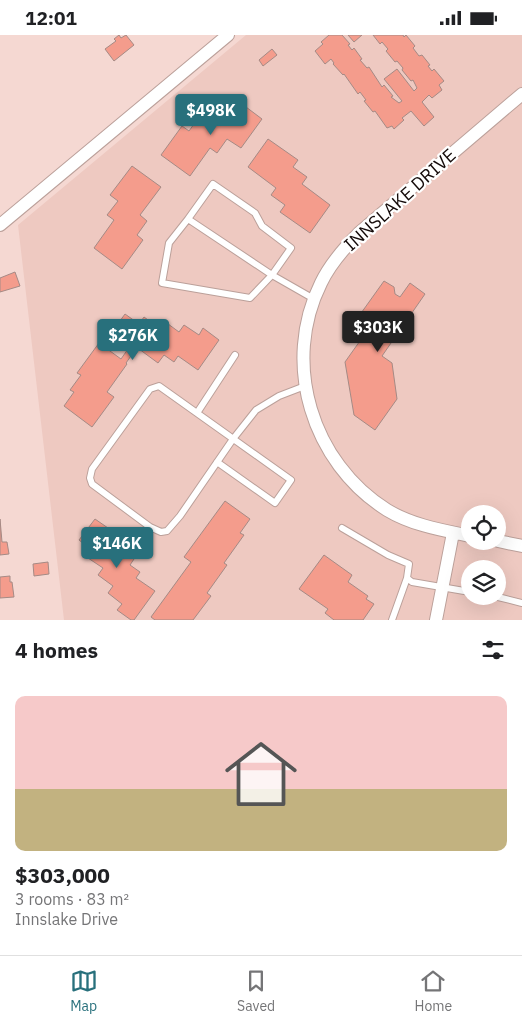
<!DOCTYPE html>
<html lang="en">
<head>
<meta charset="utf-8">
<style>
  :root { --surface:#fff; --page:#f6f6f6; --text:#202124; --muted:#757577; --line:#e0e0e0; --accent:#28707c }
  body { margin:0; font-family:"IBM Plex Sans",sans-serif; background:var(--page); color:var(--text); height:100vh; display:flex; flex-direction:column; font-size:19px; white-space:nowrap }
  * { box-sizing:border-box; margin:0 }
  p { font-size:16px; color:var(--muted) }
  .icon { flex:none; width:28px; height:28px; fill:none; stroke:currentColor; stroke-width:2; stroke-linecap:round; stroke-linejoin:round }
  .map { position:relative; height:585px; overflow:hidden }
  .side { display:flex; flex-direction:column; background:var(--surface); flex:1 }
  .side>* { flex:none }
  .fabs { position:absolute; left:461px; top:470px; display:grid; gap:10px }
  .fabs a { display:grid; place-items:center; width:45px; height:45px; border-radius:50%; background:var(--surface); box-shadow:0 5px 20px #0002; font-size:25px }
  .price { position:absolute; translate:-50% -42px; padding:0 11px; border-radius:5px; background:var(--accent); color:#fff; font-size:16px; line-height:32px; filter:drop-shadow(0 1px 2px #0008) }
  .price::after { content:''; position:absolute; left:50%; top:30px; width:15px; height:11px; margin-left:-8px; background:inherit; clip-path:polygon(0 0,100% 0,50% 100%) }
  .price.current { background:#222; color:#fff }
  ul { padding:0; list-style:none }
  li { display:grid; align-content:center; gap:10px; height:265px; padding:0 15px }
  li+li { border-top:1px solid var(--line) }
  li span { display:grid; place-items:center; height:155px; border-radius:10px; color:#555 }
  li>.icon { margin-inline-start:auto }
  span .icon { width:90px; height:90px; fill:#fffc; stroke-width:1 }
  li b { font-size:21px }
  h2 { display:flex; justify-content:space-between; align-items:center; height:60px; padding:0 15px; font-size:21px }
  .status { display:flex; justify-content:space-between; align-items:center; height:35px; padding:0 25px; background:var(--surface); direction:ltr }
  .status svg { height:14px; fill:currentColor }
  .menu { display:flex; justify-content:space-around; align-items:center; height:70px; border-top:1px solid var(--line); background:var(--surface); font-size:14px; color:var(--muted) }
  .menu a { display:grid; justify-items:center; gap:2px }
  .menu .current { color:var(--accent) }
  .map>svg:first-child { display:block }
</style>
</head>
<body>
<div class="status"><b>12:01</b><svg viewBox="0 0 49 12"><path d="M0 12V9h3v3zM5 12V6h3v6zM10 12V3h3v9zM15 12V0h3v12zM26 1h20v11H26zM47 4h2v5h-2z"/></svg></div>
<div class="map">
<svg width="522" height="585" viewBox="0 0 522 585">
  <rect width="100%" height="100%" fill="#f5d8d2"/>
  <!-- built -->
  <path fill="#eec9c1" fill-rule="evenodd" d="M 246,0 L 522,0 L 522,585 L 64,585 L 18,190 ZM 470,479 L 498,479 L 498,506 L 470,506 ZM 470,534 L 498,534 L 498,561 L 470,561 Z"/>
  <!-- building -->
  <path fill="#f49c8c" stroke="#a58a85" d="M 119,0 L 121,3 L 126,0 L 134,10 L 114,26 L 105,14 L 116,6 L 114,4 Z
    M 329,0 L 342,0 L 350,9 L 348,10 L 352,15 L 354,13 L 362,24 L 360,25 L 367,33 L 369,32 L 382,52 L 384,50 L 393,61 L 391,62 L 399,68 L 402,66 L 384,44 L 397,34 L 414,56 L 417,53 L 413,45 L 411,46 L 402,35 L 403,33 L 397,26 L 395,27 L 386,16 L 388,14 L 382,7 L 380,9 L 373,0 L 403,0 L 404,2 L 406,0 L 415,11 L 413,13 L 419,21 L 422,20 L 430,30 L 428,31 L 432,36 L 434,34 L 444,46 L 439,50 L 442,55 L 432,63 L 429,60 L 422,67 L 434,82 L 424,91 L 411,76 L 402,83 L 404,85 L 394,94 L 392,91 L 387,93 L 375,76 L 373,77 L 364,66 L 366,65 L 360,57 L 358,59 L 344,39 L 343,40 L 333,29 L 334,28 L 331,24 L 325,29 L 315,16 L 323,9 L 321,7 Z
    M 348,0 L 362,0 L 354,7 Z
    M 272,14 L 277,20 L 263,31 L 259,25 Z
    M 234,63 L 262,84 L 241,113 L 227,104 L 217,118 L 210,113 L 190,141 L 161,120 L 182,91 L 189,96 L 199,82 L 206,87 L 216,72 L 223,77 Z
    M 268,104 L 298,125 L 293,132 L 307,142 L 302,149 L 330,170 L 310,198 L 280,177 L 285,170 L 271,160 L 276,153 L 248,132 Z
    M 132,131 L 161,152 L 140,180 L 147,186 L 137,200 L 143,205 L 122,234 L 94,213 L 114,185 L 107,180 L 118,166 L 110,160 Z
    M 15,237 L 20,251 L 0,257 L 0,243 Z
    M 384,246 L 394,252 L 395,259 L 400,262 L 410,248 L 425,259 L 382,321 L 392,328 L 397,364 L 375,395 L 354,380 L 345,327 L 367,296 L 354,288 Z
    M 125,279 L 139,289 L 144,282 L 159,293 L 164,286 L 179,297 L 184,290 L 199,300 L 203,293 L 219,305 L 198,335 L 178,321 L 174,327 L 164,320 L 158,328 L 139,314 L 135,320 L 133,318 L 126,328 L 127,329 L 107,357 L 114,362 L 92,392 L 64,371 L 74,357 L 70,355 L 81,340 L 77,338 L 99,308 L 121,324 L 128,314 L 109,301 Z
    M 225,466 L 250,484 L 240,498 L 244,500 L 224,528 L 227,530 L 207,558 L 211,561 L 193,585 L 155,585 L 151,582 L 191,527 L 184,522 Z
    M 0,484 L 2,507 L 7,507 L 9,519 L 0,520 Z
    M 95,484 L 121,502 L 117,508 L 136,521 L 130,530 L 140,537 L 136,543 L 155,556 L 134,585 L 131,585 L 117,575 L 122,569 L 108,558 L 113,551 L 98,540 L 103,533 L 88,523 L 93,516 L 79,505 Z
    M 324,520 L 352,540 L 348,547 L 368,561 L 366,564 L 374,569 L 363,585 L 334,585 L 325,578 L 328,574 L 299,554 Z
    M 48,527 L 49,539 L 34,541 L 33,529 Z
    M 10,541 L 10,547 L 12,547 L 14,562 L 0,563 L 0,542 Z"/>
  <g fill="none" stroke-linecap="round" stroke-linejoin="round">
    <defs>
      <path id="lane" d="M 188,184 L 169,208 L 162,248 L 250,263 L 272,240 L 291,213 L 262,191 L 255,178 L 213,149 L 188,184 L 272,240 L 314,264
        M 197,378 L 235,320
        M 217,427 L 275,468 L 291,445 C 247,414 203,382 159,351 L 150,354 L 92,434 L 90,443 L 92,449 L 150,492 L 161,497 L 167,496 L 180,481 L 233,404 L 256,375 L 279,361 L 305,351
        M 342,493 L 388,520 L 409,529 L 407,543 L 412,547 L 470,557
        M 494,561 L 522,568
        M 392,585 L 407,543"/>
      <path id="street" d="M 0,190 L 228,0
        M 470,501 C 441,495 412,490 387,475 C 312,428 281,328 321,248 C 330,229 345,212 360,197 L 522,59
        M 498,506 L 522,511
        M 436,585 L 453,498"/>
    </defs>
    <!-- lane casing -->
    <use href="#lane" stroke="#bba09a" stroke-width="8"/>
    <!-- street casing -->
    <use href="#street" stroke="#bba09a" stroke-width="14"/>
    <!-- lane -->
    <use href="#lane" stroke="#fff" stroke-width="6"/>
    <!-- street -->
    <use href="#street" stroke="#fff" stroke-width="12"/>
  </g>
  <g text-anchor="middle" stroke-width="4.5" stroke-linejoin="round" paint-order="stroke">
    <!-- street labels -->
    <g font-size="18" fill="#140a09" stroke="#fff">
      <text transform="translate(400 165) rotate(-42)" y="6">INNSLAKE DRIVE</text>
    </g>
  </g>
</svg>
<div class="fabs">
<a><svg class="icon" aria-label="locate" viewBox="0 0 24 24"><circle cx="12" cy="12" r="6"/><path d="M12 2v4M12 18v4M2 12h4M18 12h4"/></svg></a>
<a><svg class="icon" aria-label="layers" viewBox="0 0 24 24"><path d="M12 4l9 5-9 5-9-5zM3 14l9 5 9-5"/></svg></a>
</div>
<b class="price" style="left:211px;top:101px">$498K</b>
<b class="price current" style="left:378px;top:318px">$303K</b>
<b class="price" style="left:133px;top:326px">$276K</b>
<b class="price" style="left:117px;top:534px">$146K</b>
</div>
<section class="side">
<h2>4 homes<svg class="icon" aria-label="filters" viewBox="0 0 24 24"><path d="M4 7h16M4 17h16"/><circle cx="9" cy="7" r="2"/><circle cx="15" cy="17" r="2"/></svg></h2>
<ul>
<li><span style="background:linear-gradient(#f6c9c9 60%,#c2b280 0)"><svg class="icon" aria-label="home" viewBox="0 0 24 24"><path d="M3 11l9-7 9 7M6 9v11h12V9"/></svg></span><div><b>$303,000</b><p>3 rooms · 83 m²</p><p>Innslake Drive</p></div></li>
</ul>
</section>
<nav class="menu">
<a class="current"><svg class="icon" aria-label="map" viewBox="0 0 24 24"><path d="M3 6l6-2 6 2 6-2v14l-6 2-6-2-6 2zM9 4v14M15 6v14"/></svg>Map</a>
<a><svg class="icon" aria-label="saved" viewBox="0 0 24 24"><path d="M7 4h10v16l-5-4-5 4z"/></svg>Saved</a>
<a><svg class="icon" aria-label="home" viewBox="0 0 24 24"><path d="M3 11l9-7 9 7M6 9v11h12V9"/></svg>Home</a>
</nav>
</body>
</html>
